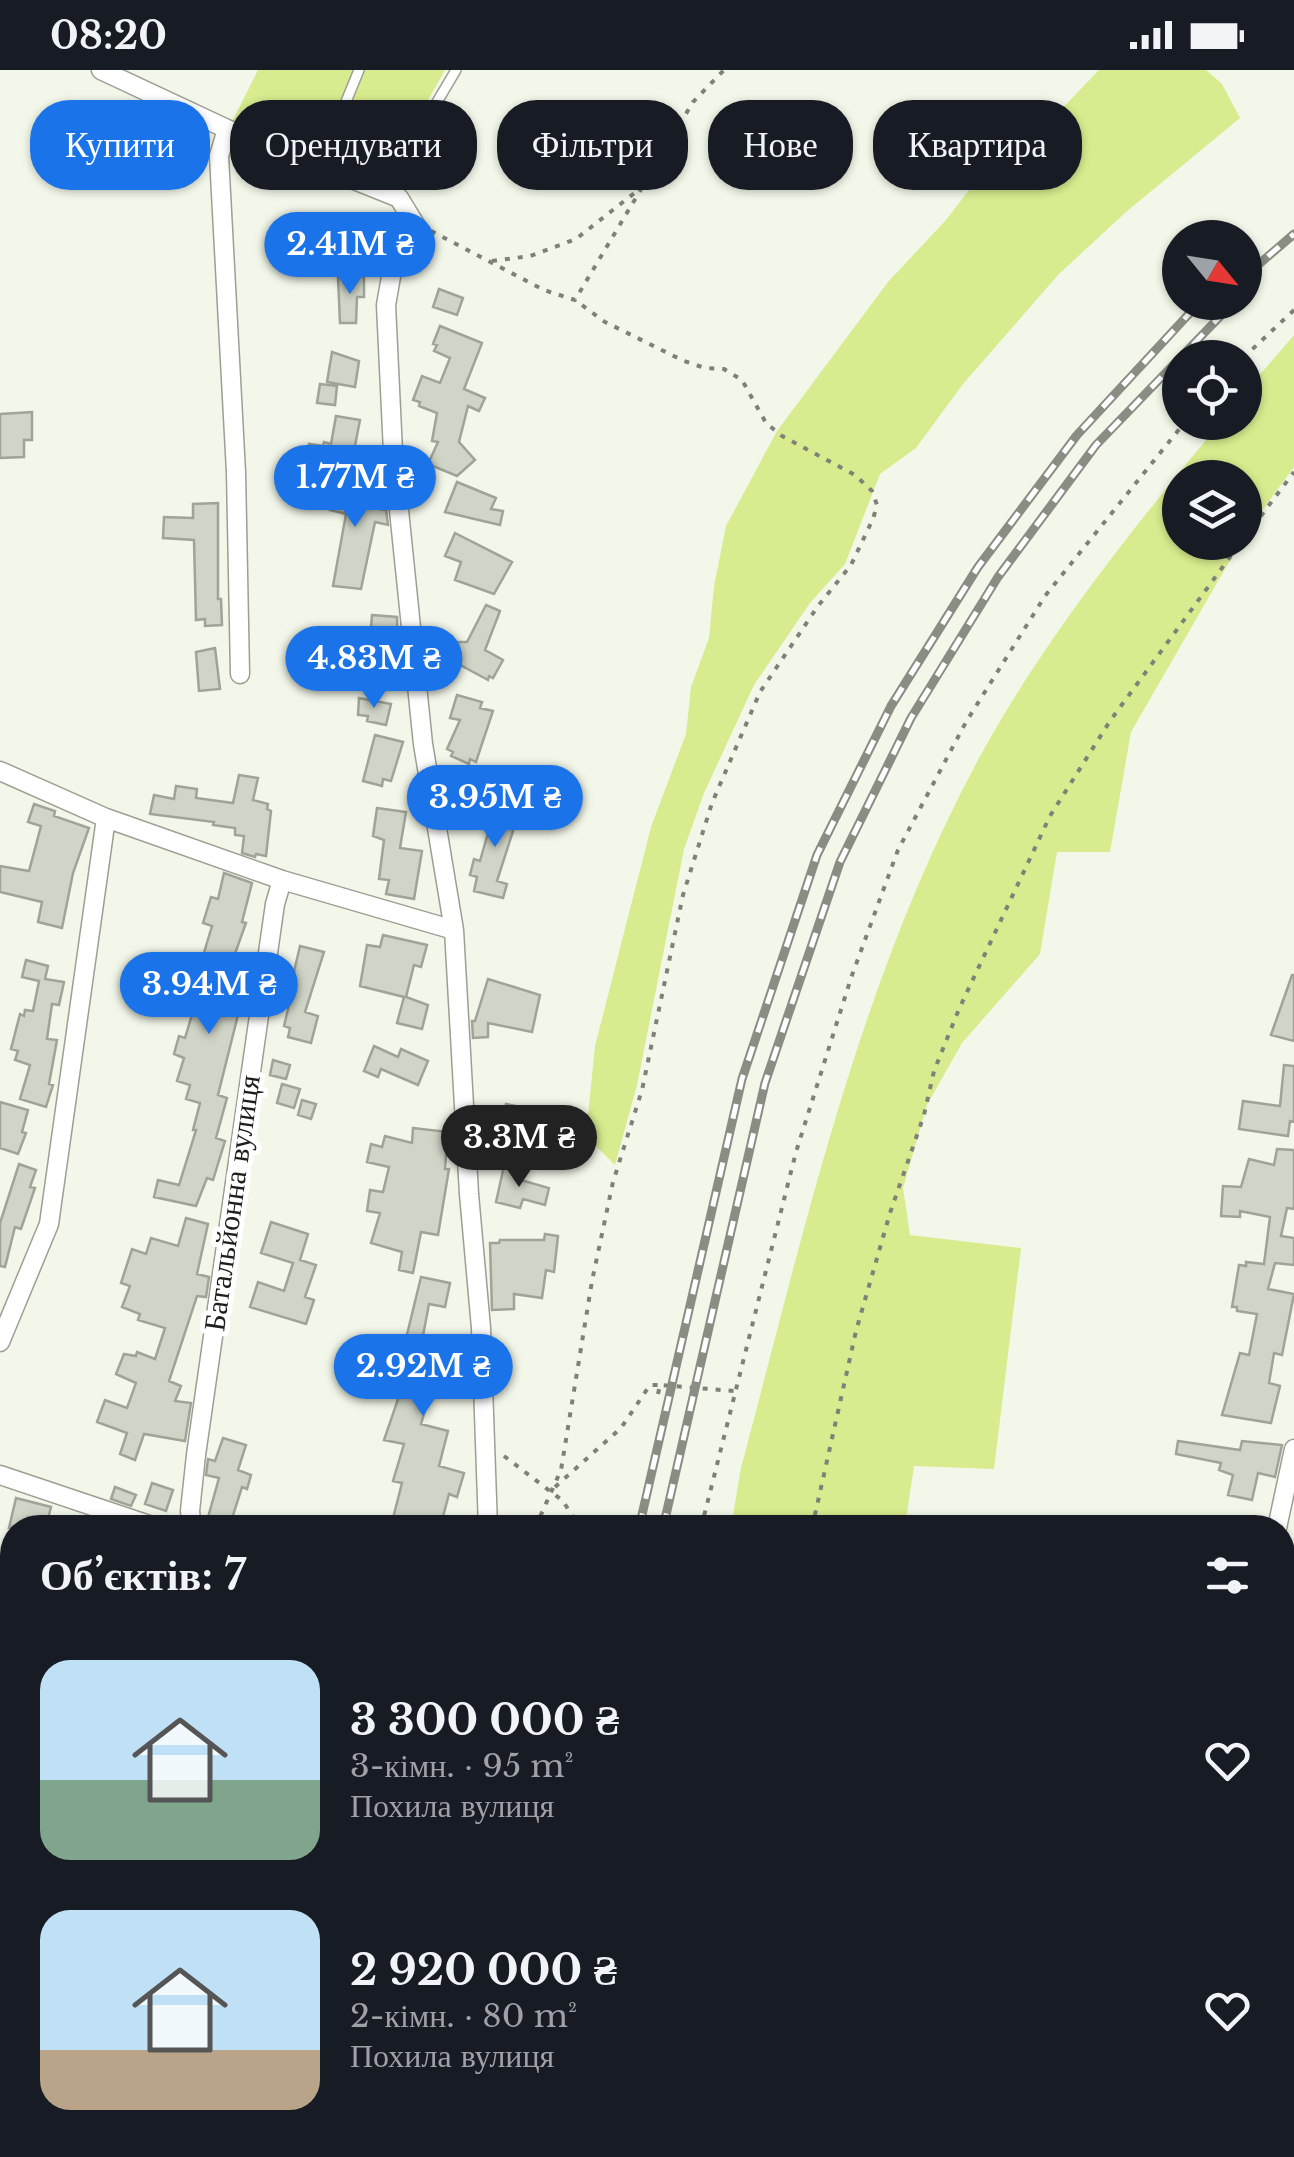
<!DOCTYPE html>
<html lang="uk">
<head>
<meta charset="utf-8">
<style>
  :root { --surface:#171b24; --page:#242831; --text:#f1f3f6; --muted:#9ea1a6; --accent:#1a73e8 }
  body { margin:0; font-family:"Libre Baskerville",serif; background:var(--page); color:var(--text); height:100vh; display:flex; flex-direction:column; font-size:38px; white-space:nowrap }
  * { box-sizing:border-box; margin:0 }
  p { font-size:32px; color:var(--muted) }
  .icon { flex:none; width:55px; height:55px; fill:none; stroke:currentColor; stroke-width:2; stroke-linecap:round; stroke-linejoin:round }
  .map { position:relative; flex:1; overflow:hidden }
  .panel { position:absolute; left:0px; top:1445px; width:1295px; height:642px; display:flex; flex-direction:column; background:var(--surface); border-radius:40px 40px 0 0; box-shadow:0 2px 8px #0004 }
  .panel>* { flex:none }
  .banner { position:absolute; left:30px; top:30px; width:1235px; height:90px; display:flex; gap:20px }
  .needle { width:65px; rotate:120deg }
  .tools { position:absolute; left:1162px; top:150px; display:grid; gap:20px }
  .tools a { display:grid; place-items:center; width:100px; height:100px; border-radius:50%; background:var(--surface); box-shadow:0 2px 8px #0004; font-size:50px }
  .price { position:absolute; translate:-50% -85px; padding:0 22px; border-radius:35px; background:var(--accent); color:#fff; font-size:32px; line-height:65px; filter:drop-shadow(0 2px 5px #0008) }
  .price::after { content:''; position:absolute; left:50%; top:60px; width:30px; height:22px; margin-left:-15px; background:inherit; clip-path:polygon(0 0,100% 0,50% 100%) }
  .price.selected { background:#222; color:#fff }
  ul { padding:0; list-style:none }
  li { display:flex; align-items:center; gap:30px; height:250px; padding:0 40px }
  li span { display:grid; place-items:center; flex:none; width:280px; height:200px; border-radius:30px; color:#555 }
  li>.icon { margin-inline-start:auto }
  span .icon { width:120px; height:120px; fill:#fffc; stroke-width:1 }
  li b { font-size:42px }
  h2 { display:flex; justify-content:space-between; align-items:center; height:120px; padding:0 40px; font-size:42px }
  .pill { padding:0 35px; border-radius:40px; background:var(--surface); box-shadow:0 2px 8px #0004; font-size:35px; line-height:90px }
  .pill.selected { background:var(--accent); color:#fff }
  .status { display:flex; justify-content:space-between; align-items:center; height:70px; padding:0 50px; background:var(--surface); direction:ltr }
  .status svg { height:28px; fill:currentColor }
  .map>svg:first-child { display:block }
</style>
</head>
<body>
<div class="status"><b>08:20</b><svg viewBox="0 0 49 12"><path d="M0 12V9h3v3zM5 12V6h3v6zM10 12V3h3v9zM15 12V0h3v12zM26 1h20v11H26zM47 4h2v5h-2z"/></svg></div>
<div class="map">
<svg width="1294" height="2087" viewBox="0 0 1294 2087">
  <rect width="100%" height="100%" fill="#f3f7e9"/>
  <!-- green -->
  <path fill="#d7ec8e" d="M 258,0 L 445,0 L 398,83 L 389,119 L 230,56 Z
    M 1099,0 L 1206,0 L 1222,14 L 1240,48 L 1126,142 L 1058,205 L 963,314 L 916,378 L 880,404 L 845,494 L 810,533 L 754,615 L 704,723 L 684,779 L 637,1015 L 615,1095 L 586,1066 L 595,976 L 651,757 L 686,664 L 691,617 L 709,568 L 714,516 L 726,456 L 777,361 L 888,212 L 946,150 L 979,107 L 1054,47 Z
    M 1294,265 L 1294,397 L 1245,464 L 1245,408 L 1180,408 L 1180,472 L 1240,473 L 1131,662 L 1110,782 L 1057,782 L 1040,884 L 962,973 L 927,1035 L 903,1118 L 910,1165 L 1021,1178 L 994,1399 L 914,1396 L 905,1457 L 731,1457 L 741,1398 C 805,1158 859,911 978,690 C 1043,570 1133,458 1220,353 L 1245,352 L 1245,322 Z
    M 702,2075 L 789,2075 L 785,2087 L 724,2087 Z"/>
  <!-- building -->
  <path fill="#d1d5c8" stroke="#a0a498" stroke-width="2.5" d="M 343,146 L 374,155 L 367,179 L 336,170 Z
    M 295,170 L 337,175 L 335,190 L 295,186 Z
    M 364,206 L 364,227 L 357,227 L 356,253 L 340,253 L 338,207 Z
    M 439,219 L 463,228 L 457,245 L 433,237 Z
    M 440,256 L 482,273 L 464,319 L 485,328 L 479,341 L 468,336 L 459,372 L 475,390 L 457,406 L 428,394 L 438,372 L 432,371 L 437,343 L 419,336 L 420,332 L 413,330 L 422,306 L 440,313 L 450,288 L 434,281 L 437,275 L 433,274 Z
    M 332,282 L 359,291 L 355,317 L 327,312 Z
    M 320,314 L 337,316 L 335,335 L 317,333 Z
    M 32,342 L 32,370 L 24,370 L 24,387 L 0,388 L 0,344 Z
    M 336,346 L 360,350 L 351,396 L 306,387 L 309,374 L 323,376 L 324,372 L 331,374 Z
    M 346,398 L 368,403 L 361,436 L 386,440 L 388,455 L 375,452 L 361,519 L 333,516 L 346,444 L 330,440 L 333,427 L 339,428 Z
    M 457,412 L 496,428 L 491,439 L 503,441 L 500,455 L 445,442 Z
    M 218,433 L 218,529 L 221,529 L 222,555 L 205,556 L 205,549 L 196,550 L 194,470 L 163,468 L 164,447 L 193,448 L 193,434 Z
    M 455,463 L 512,492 L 494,524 L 455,510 L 461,492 L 445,486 Z
    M 486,535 L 500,541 L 485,580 L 503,590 L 493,608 L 489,606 L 488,610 L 449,589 L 458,572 L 467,572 Z
    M 372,545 L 397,547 L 398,610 L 367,608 Z
    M 215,578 L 220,619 L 199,621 L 196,582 Z
    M 457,625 L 482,632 L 480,638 L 493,641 L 476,692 L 470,689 L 469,694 L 451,686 L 453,682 L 447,679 L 460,650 L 450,648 Z
    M 359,628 L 391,634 L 386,655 L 367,651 L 368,646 L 358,645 Z
    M 375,665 L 403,672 L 391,711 L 383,709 L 382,716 L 363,711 Z
    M 239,705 L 258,708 L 253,730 L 268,734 L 267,739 L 271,741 L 266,786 L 256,784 L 255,787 L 242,783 L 244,766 L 235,765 L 235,758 L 213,755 L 214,752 L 150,744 L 154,725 L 174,729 L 176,716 L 197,719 L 196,728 L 233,733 Z
    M 497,731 L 521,736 L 497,811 L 507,814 L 503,828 L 474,821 L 477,807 L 470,805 L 474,789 L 480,791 Z
    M 34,734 L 55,741 L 54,746 L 89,758 L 73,803 L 62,858 L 38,852 L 42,832 L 0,822 L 0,796 L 29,801 L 41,756 L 28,752 Z
    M 377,738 L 406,742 L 400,778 L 422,781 L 414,829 L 386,824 L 389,810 L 379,809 L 384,770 L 373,766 Z
    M 224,803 L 252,813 L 242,852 L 246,853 L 227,906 L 237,908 L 230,939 L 239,941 L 218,1025 L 227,1028 L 216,1068 L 225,1071 L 213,1110 L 207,1108 L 196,1136 L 154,1127 L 158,1110 L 179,1115 L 196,1060 L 193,1060 L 200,1033 L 186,1029 L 190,1015 L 177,1011 L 184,988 L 174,984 L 179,966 L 185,968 L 194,938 L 188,936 L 190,931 L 176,926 L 183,905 L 186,906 L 191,884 L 203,886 L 212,856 L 203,853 L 211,827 L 218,829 Z
    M 383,865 L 427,875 L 421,897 L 414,895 L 406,927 L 428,935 L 422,959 L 397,953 L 404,927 L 360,916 L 367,875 L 380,877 Z
    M 300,876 L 324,882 L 305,942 L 318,946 L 311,973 L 288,967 L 290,958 L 284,956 L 290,931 L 276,928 L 280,908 L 292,910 Z
    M 26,890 L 48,896 L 45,909 L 64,912 L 59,935 L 52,934 L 47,969 L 57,970 L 49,1014 L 53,1015 L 46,1037 L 20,1029 L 30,995 L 15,990 L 18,981 L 11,979 L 20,944 L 24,946 L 25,940 L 33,941 L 39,911 L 22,907 Z
    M 1292,905 L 1294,905 L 1294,971 L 1271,965 Z
    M 488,909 L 540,925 L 532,962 L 488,953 L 488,967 L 473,968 L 472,951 L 475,951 Z
    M 374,976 L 398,987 L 401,979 L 428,991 L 418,1015 L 381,999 L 378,1007 L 364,1001 Z
    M 273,990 L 290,995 L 286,1009 L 270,1005 Z
    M 1284,995 L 1294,996 L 1294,1052 L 1290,1051 L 1288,1066 L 1239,1059 L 1243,1031 L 1280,1036 Z
    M 282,1014 L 300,1019 L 294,1038 L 277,1033 Z
    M 302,1030 L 316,1034 L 311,1049 L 298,1045 Z
    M 0,1032 L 28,1040 L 22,1062 L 26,1063 L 18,1084 L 0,1078 Z
    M 506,1034 L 531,1039 L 527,1061 L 512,1059 L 509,1077 L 492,1075 L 499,1038 L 505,1039 Z
    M 413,1058 L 448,1062 L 445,1099 L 449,1099 L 438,1165 L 421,1162 L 413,1203 L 399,1200 L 402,1182 L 371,1173 L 380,1143 L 367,1141 L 370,1120 L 383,1122 L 389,1097 L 367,1092 L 371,1074 L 382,1077 L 385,1066 L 412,1073 Z
    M 1277,1079 L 1294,1080 L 1294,1139 L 1287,1138 L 1281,1166 L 1294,1168 L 1294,1195 L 1275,1193 L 1268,1219 L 1294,1224 L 1282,1285 L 1274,1283 L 1269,1313 L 1280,1316 L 1271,1353 L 1222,1345 L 1240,1283 L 1249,1285 L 1257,1244 L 1237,1241 L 1237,1237 L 1232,1237 L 1239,1195 L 1246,1196 L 1246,1192 L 1264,1194 L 1270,1147 L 1240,1141 L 1240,1147 L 1221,1146 L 1223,1116 L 1241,1117 L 1249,1089 L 1274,1095 Z
    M 19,1094 L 36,1100 L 30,1117 L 35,1118 L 21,1159 L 15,1157 L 5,1197 L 0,1196 L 0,1153 Z
    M 504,1096 L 523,1101 L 521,1110 L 549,1118 L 545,1135 L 523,1129 L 520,1138 L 496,1132 Z
    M 186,1148 L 208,1154 L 197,1204 L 209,1207 L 206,1227 L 197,1226 L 169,1311 L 181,1316 L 175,1331 L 191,1333 L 185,1371 L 144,1364 L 135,1390 L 120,1384 L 127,1363 L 97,1352 L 105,1330 L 127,1338 L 136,1313 L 116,1304 L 124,1284 L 136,1286 L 137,1282 L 155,1289 L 165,1258 L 138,1250 L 140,1244 L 122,1237 L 130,1216 L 121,1213 L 132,1179 L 146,1184 L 151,1168 L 178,1176 Z
    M 271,1152 L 308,1164 L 300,1190 L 316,1195 L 305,1227 L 314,1230 L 306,1254 L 250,1237 L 258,1212 L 284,1221 L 293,1193 L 261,1183 Z
    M 545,1164 L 558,1166 L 554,1202 L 546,1200 L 542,1228 L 514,1224 L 514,1239 L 492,1240 L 490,1173 L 499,1173 L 500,1170 L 544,1170 Z
    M 421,1207 L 450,1213 L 445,1237 L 429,1234 L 422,1271 L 465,1280 L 465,1283 L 469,1284 L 470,1300 L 453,1297 L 450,1313 L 434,1311 L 421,1354 L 448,1361 L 439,1396 L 464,1403 L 457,1427 L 449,1424 L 440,1458 L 399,1458 L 391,1456 L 402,1413 L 393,1411 L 404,1374 L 384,1370 L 408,1300 L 390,1294 L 396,1278 L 403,1281 Z
    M 223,1368 L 246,1375 L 238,1400 L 251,1405 L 247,1419 L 242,1417 L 229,1458 L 205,1458 L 219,1408 L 206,1405 L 208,1389 L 215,1391 Z
    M 1178,1371 L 1240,1380 L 1242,1371 L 1282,1375 L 1275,1407 L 1258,1403 L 1252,1430 L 1228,1425 L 1233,1405 L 1219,1400 L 1221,1393 L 1176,1384 Z
    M 152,1413 L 173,1420 L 166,1441 L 145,1434 Z
    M 115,1417 L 136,1425 L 131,1436 L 111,1429 Z
    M 16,1428 L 51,1437 L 47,1453 L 28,1447 L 26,1458 L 9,1458 Z"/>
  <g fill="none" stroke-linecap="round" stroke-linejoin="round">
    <defs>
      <path id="lane" d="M 320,95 L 359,0
        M 399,127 L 401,93 L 456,0"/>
      <path id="street" d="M 101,0 L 227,59 L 399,128 L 416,156 L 392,201 L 386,235 L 393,382 L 423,674 L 454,860 L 469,1124 L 481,1258 L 488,1458
        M 227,59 L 219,86 L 236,402 L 240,604
        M 0,701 L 106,748 L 282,810 L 454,860
        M 0,1272 L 49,1154 L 106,748
        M 0,1405 L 158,1458
        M 192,1458 L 190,1441 L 196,1385 L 275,834 L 282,810
        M 1277,1458 L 1294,1379
        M 1282,1608 L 1294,1612
        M 4,2087 L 12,2057
        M 393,2087 L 396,2075
        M 1071,2087 L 1075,2075"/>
    </defs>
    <!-- lane casing -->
    <use href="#lane" stroke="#9c9f93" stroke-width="12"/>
    <!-- street casing -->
    <use href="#street" stroke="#9c9f93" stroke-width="21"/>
    <!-- path -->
    <path stroke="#7f8179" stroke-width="4" stroke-dasharray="5 8" stroke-linecap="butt" d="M 431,161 L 544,220 L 575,230 L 693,32 L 724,0
      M 492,191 L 530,186 L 576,169 L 637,121
      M 1243,288 L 1294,240
      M 1245,467 L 1294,402
      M 658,1324 L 660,1315 L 734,1321
      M 504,1386 L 563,1431 L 580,1458
      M 555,1417 L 621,1358 L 650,1315 L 660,1315
      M 535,1458 L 561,1400 L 592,1211 L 613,1112 L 642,1020 L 683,825 L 712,733 L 760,622 L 818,536 L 851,495 L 873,449 L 877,435 L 872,421 L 855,405 L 782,366 L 766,353 L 742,310 L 724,299 L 705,298 L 684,291 L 605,252 L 575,230
      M 701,1458 L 796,1082 L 851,908 L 898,780 L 966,652 L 1045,526 L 1185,352
      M 812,1458 L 856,1261 L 890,1143 L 924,1045 L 934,1001 L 959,939 L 1050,746 L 1110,651 L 1241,472
      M 600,2075 L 601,2087
      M 534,2087 L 537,2075
      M 692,2087 L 693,2075"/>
    <!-- lane -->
    <use href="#lane" stroke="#fff" stroke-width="9"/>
    <!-- street -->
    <use href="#street" stroke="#fff" stroke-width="18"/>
    <defs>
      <path id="rail" d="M 1245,206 L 1294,164
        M 639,1458 L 742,1009 L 817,785 L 891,636 L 978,497 L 1077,365 L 1200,232
        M 663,1458 L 765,1013 L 840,792 L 911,648 L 998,507 L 1096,375 L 1234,232
        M 497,2087 L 500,2075
        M 523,2087 L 526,2075"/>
    </defs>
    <!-- rail casing -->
    <use href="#rail" stroke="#8a8d84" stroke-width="9"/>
    <!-- rail -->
    <use href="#rail" stroke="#fff" stroke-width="5" stroke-dasharray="15" stroke-linecap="butt"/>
  </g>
  <g text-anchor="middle" stroke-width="10" stroke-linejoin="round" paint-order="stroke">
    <!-- street labels -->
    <g font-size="30" fill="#1e1f1b" stroke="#fff">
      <text transform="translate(232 1133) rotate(-82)" y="10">Батальйонна вулиця</text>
    </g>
  </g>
</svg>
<div class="tools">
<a><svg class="needle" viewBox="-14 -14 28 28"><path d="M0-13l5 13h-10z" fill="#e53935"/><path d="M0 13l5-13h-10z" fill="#9ea1a6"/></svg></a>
<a><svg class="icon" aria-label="locate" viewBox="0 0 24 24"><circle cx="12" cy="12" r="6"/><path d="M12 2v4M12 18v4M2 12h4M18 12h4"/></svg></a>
<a><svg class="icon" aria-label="layers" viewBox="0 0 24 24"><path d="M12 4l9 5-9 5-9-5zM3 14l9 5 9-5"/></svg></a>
</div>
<b class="price" style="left:350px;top:227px">2.41M ₴</b>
<b class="price" style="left:355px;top:460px">1.77M ₴</b>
<b class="price" style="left:374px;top:641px">4.83M ₴</b>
<b class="price" style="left:495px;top:780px">3.95M ₴</b>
<b class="price" style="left:209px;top:967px">3.94M ₴</b>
<b class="price selected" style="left:519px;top:1120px">3.3M ₴</b>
<b class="price" style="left:423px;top:1349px">2.92M ₴</b>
<div class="banner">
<a class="pill selected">Купити</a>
<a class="pill">Орендувати</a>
<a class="pill">Фільтри</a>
<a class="pill">Нове</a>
<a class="pill">Квартира</a>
</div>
<section class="panel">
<h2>Об’єктів: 7<svg class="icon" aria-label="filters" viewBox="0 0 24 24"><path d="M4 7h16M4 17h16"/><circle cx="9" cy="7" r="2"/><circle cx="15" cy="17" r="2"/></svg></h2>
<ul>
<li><span style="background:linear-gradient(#bfe0f5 60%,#7fa58c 0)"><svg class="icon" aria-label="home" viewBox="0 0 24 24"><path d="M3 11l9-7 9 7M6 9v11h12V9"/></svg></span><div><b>3 300 000 ₴</b><p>3-кімн. · 95 m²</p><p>Похила вулиця</p></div><svg class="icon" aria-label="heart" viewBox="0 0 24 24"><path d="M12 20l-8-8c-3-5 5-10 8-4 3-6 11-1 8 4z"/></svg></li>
<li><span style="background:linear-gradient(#bfe0f5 70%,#b9a48a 0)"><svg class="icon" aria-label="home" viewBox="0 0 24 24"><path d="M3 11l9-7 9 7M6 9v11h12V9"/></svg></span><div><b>2 920 000 ₴</b><p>2-кімн. · 80 m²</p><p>Похила вулиця</p></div><svg class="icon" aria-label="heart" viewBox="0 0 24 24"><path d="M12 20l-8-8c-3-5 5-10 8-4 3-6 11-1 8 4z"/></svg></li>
</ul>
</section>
</div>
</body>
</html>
